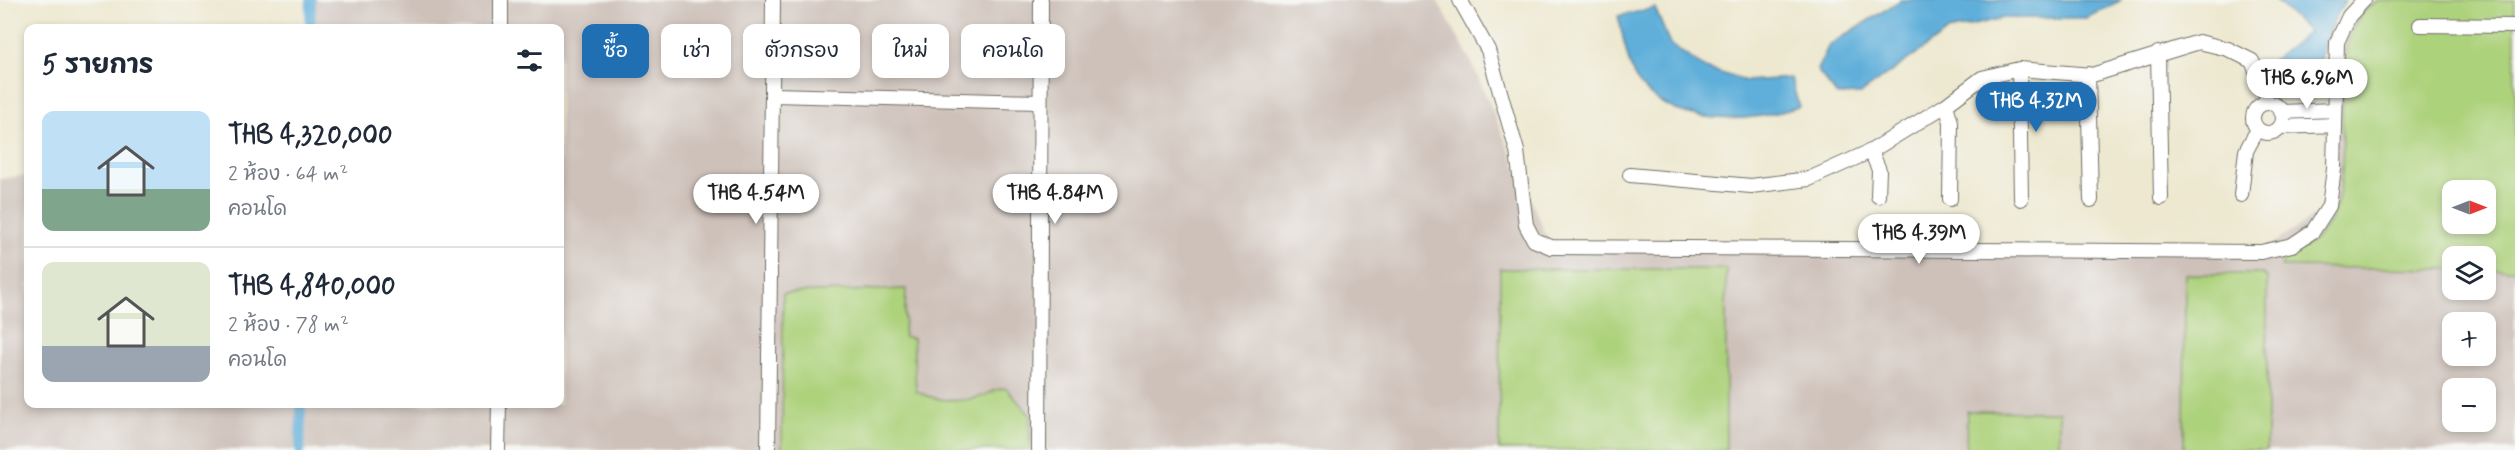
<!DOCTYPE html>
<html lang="th">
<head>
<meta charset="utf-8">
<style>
  :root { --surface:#fff; --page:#f2f2f3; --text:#1f2937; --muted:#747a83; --line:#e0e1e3; --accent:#1f6fb2 }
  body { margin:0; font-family:Mynerve,"Playpen Sans Thai",sans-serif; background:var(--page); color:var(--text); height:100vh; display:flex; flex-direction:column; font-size:22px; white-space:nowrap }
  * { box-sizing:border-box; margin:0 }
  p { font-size:20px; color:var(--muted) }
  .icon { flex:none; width:33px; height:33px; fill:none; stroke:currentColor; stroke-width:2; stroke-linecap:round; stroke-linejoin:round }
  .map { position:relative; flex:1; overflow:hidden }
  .details { position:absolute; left:24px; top:24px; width:540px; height:384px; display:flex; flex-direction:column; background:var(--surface); border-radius:12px; box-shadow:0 3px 9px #0003 }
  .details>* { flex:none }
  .hud { position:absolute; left:582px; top:24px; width:570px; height:54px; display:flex; gap:12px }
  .needle { width:39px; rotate:90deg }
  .fabs { position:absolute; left:2442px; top:180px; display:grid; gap:12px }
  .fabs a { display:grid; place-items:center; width:54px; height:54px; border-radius:12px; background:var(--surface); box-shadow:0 3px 9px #0003; font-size:30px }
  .price { position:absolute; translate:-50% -51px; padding:0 14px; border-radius:21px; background:#fff; color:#222; font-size:20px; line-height:39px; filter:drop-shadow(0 2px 3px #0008) }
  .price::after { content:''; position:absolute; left:50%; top:36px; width:18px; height:14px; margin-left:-9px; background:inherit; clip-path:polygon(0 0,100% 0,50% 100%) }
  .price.on { background:var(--accent); color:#fff }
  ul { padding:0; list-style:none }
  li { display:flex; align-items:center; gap:18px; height:150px; padding:0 18px }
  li+li { border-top:2px solid var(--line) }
  li span { display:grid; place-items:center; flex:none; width:168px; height:120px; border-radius:12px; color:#555 }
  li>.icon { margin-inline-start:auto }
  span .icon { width:72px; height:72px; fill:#fffc; stroke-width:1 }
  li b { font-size:26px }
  h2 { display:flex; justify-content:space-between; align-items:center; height:72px; padding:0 18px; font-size:26px }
  .chip { padding:0 21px; border-radius:12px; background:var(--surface); box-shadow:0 3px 9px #0003; font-size:21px; line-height:54px }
  .chip.on { background:var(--accent); color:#fff }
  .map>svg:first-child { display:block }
</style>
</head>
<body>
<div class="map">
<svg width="2515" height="450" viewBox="0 0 2515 450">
  <rect width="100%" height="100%" fill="#f6f6f2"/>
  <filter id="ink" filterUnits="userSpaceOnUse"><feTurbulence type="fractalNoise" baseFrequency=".0167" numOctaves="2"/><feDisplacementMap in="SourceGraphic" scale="12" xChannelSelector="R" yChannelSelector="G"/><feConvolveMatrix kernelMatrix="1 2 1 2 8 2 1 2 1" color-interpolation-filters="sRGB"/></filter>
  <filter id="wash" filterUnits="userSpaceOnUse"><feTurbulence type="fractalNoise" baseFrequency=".008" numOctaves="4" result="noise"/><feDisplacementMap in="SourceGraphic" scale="24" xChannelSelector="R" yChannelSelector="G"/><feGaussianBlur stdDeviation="1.35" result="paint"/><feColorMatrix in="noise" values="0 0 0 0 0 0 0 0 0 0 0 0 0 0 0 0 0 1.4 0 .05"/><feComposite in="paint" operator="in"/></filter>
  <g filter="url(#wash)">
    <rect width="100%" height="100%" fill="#ede8cf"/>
    <!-- industrial -->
    <path fill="#cec1ba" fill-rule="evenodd" d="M 314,0 L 1437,0 L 1472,63 L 1551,247 L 2261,252 L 2329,206 L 2328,32 L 2375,0 L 2515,0 L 2515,450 L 0,450 L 0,179 L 28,175 L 28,404 L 560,404 L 560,28 L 313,28 ZM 2452,190 L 2486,190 L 2486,224 L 2452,224 ZM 2452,256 L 2486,256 L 2486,290 L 2452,290 ZM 2452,322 L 2486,322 L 2486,356 L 2452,356 ZM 2452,388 L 2486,388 L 2486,422 L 2452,422 Z"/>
    <!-- green -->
    <path fill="#add27c" stroke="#6c7e54" stroke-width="1.5" fill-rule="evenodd" d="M 2378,0 L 2515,0 L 2515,270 L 2486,269 L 2486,256 L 2452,256 L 2452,269 L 2281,267 L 2281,258 C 2295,252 2309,247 2320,235 C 2372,178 2308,43 2378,0 ZM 2452,190 L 2486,190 L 2486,224 L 2452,224 Z
      M 1500,269 L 1726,269 L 1726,450 L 1499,450 Z
      M 2185,274 L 2262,274 L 2267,277 L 2267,450 L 2184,450 Z
      M 906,289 L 904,337 L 913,338 L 916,391 C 935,401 959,403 980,397 C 992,393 992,389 1006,388 L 1030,415 L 1030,450 L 782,450 L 783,293 Z
      M 1967,411 L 2059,412 L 2059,450 L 1966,450 Z"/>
    <!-- water -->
    <path fill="#5fafda" stroke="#456d82" stroke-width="1.5" d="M 1901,0 L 2122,0 L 2086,18 L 2003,18 L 1948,31 L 1860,94 L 1837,95 L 1817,70 L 1829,45 Z
      M 2276,0 L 2345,0 L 2328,32 L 2321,60 L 2311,72 L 2310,89 L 2300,91 L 2280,83 L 2272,61 L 2309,32 Z
      M 1655,8 L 1670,44 L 1705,68 L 1746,81 L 1791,78 L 1799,107 C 1748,123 1671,129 1636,79 C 1627,65 1623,33 1618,16 Z"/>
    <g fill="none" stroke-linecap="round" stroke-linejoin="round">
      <!-- canal -->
      <path stroke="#5fafda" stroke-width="10" d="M 310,28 L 311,0
        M 300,450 L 301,404"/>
    </g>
  </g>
  <g filter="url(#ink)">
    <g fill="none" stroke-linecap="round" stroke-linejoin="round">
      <defs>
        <path id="minor" d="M 1460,0 L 1488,50 L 1517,151 L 1526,225 L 1534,240 L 1551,247 L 2261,252 L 2292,245 L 2313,231 L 2329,206 L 2334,169 L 2337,42 L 2349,16 L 2364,0
          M 2420,25 L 2515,26
          M 501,28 L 501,0
          M 2158,53 L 2161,198
          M 2019,69 L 2021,199
          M 2088,74 L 2091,200
          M 774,95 L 1039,102
          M2253 118a15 15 0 1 1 30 0a15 15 0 1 1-30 0Z
          M 1946,105 L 1951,122 L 1950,199
          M 2281,112 L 2335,110
          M 2280,127 L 2335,125
          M 1871,151 L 1879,170 L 1878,196
          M 1630,175 L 1751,186 L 1809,179 L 1871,151 L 1946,105 L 1982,78 L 2019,69 L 2092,75 L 2199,42 L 2228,49 L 2252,61 L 2266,95
          M 2241,195 L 2246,151 L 2254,136
          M 498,450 L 499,404
          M 768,450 L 773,0
          M 1039,450 L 1041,0"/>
      </defs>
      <!-- minor casing -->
      <use href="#minor" stroke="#6f6d64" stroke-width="16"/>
      <!-- minor -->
      <use href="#minor" stroke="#fff" stroke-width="14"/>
    </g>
  </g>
</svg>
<div class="fabs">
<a><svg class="needle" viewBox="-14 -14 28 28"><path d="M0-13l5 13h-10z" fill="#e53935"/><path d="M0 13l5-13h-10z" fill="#747a83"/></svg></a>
<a><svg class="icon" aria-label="layers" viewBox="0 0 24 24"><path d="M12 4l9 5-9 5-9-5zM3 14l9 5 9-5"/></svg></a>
<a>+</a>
<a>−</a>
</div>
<b class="price" style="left:2307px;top:110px">THB 6.96M</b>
<b class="price on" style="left:2036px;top:133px">THB 4.32M</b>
<b class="price" style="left:756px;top:225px">THB 4.54M</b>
<b class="price" style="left:1055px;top:225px">THB 4.84M</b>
<b class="price" style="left:1919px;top:265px">THB 4.39M</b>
<div class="hud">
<a class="chip on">ซื้อ</a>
<a class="chip">เช่า</a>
<a class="chip">ตัวกรอง</a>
<a class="chip">ใหม่</a>
<a class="chip">คอนโด</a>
</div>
<section class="details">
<h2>5 รายการ<svg class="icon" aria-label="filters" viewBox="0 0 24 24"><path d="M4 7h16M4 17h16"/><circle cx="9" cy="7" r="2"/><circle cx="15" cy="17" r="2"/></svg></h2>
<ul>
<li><span style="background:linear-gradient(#bfe0f5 65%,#7fa58c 0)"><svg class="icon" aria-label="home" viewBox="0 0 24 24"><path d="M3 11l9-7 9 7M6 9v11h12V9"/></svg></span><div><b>THB 4,320,000</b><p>2 ห้อง · 64 m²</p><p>คอนโด</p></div></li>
<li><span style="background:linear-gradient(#dfe7d0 70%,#9aa5b1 0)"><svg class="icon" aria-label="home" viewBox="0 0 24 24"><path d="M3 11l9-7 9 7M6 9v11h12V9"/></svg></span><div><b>THB 4,840,000</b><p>2 ห้อง · 78 m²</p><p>คอนโด</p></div></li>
</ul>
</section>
</div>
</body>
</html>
